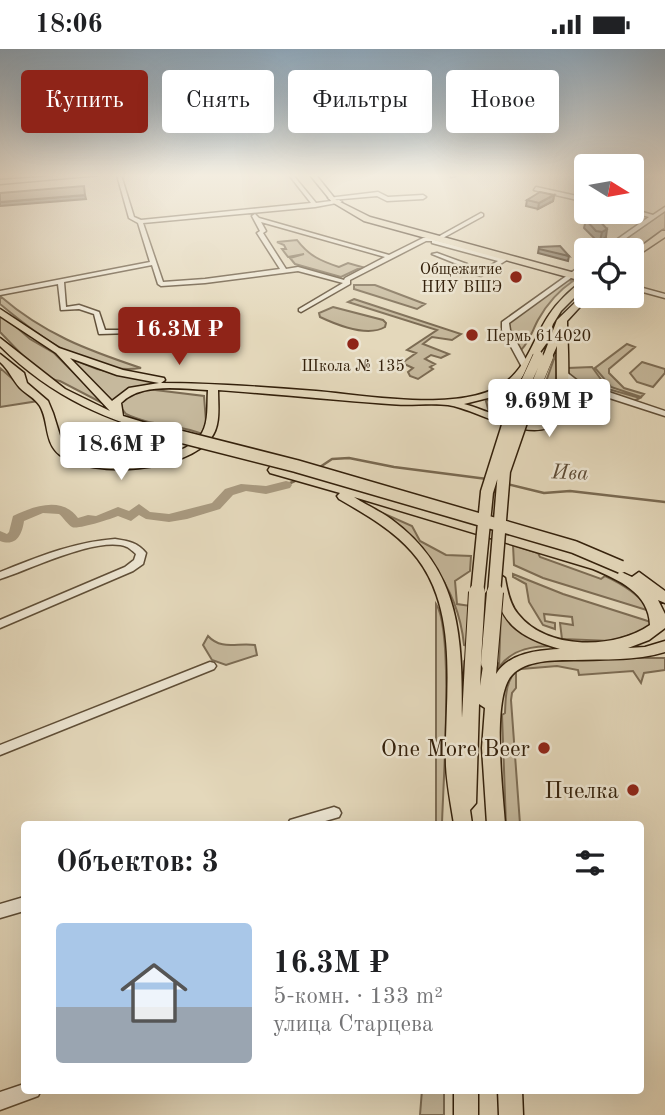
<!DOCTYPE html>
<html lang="ru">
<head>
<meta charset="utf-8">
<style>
  :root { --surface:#fff; --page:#f2f2f2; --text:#202124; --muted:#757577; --accent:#8f2418 }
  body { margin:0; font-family:"Old Standard TT",serif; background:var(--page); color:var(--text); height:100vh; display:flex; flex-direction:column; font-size:26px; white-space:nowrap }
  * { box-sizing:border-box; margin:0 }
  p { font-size:23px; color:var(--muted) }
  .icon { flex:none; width:38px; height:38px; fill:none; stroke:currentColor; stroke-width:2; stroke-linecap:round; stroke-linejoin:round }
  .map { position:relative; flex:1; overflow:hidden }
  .sheet { position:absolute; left:21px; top:772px; width:623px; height:273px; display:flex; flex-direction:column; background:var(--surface); border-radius:7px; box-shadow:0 7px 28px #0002 }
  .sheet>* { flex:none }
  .top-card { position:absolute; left:21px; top:21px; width:623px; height:63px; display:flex; gap:14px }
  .needle { width:46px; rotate:101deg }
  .fabs { position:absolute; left:574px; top:105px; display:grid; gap:14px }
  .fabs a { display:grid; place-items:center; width:70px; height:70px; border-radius:7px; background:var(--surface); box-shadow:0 7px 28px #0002; font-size:35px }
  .price { position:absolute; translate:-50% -60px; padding:0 16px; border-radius:7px; background:#fff; color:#222; font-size:23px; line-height:46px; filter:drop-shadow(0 2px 4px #0008) }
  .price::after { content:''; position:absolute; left:50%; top:42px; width:21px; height:16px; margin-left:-10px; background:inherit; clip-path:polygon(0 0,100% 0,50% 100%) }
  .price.active { background:var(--accent); color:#fff }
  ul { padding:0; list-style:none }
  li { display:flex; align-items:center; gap:21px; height:175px; padding:0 35px }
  li span { display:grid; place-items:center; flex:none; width:196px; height:140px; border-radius:7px; color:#555 }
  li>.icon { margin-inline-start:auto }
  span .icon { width:84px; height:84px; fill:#fffc; stroke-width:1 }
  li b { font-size:30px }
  h2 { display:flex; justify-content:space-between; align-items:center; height:84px; padding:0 35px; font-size:30px }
  .chip { padding:0 24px; border-radius:7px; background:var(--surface); box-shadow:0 7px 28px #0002; font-size:24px; line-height:63px }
  .chip.active { background:var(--accent); color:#fff }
  .status { display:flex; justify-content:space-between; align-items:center; height:49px; padding:0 35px; background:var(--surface); direction:ltr }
  .status svg { height:19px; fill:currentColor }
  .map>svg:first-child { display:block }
</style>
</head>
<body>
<div class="status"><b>18:06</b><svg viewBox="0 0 49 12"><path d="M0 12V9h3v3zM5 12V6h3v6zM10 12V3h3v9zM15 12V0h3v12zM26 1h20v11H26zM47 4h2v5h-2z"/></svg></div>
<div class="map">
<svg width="665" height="1066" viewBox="0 0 665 1066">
  <rect width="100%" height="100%" fill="#e4d8bb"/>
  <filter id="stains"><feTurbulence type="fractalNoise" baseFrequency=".00286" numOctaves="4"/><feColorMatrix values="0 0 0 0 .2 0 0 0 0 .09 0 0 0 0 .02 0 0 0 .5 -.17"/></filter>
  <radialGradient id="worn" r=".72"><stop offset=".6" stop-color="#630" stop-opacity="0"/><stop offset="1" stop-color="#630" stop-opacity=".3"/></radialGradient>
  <!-- green -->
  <path fill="#c6b99d" stroke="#7c6c54" stroke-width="2" d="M 665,162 L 665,179 L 632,203 L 610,201 Z
    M 297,191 C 309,207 321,212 339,218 L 348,214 L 362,218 L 341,228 L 295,215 L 290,209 L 304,205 L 288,208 L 282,200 L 286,200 L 284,196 L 277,193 Z
    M 568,231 L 573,232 C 558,242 547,255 538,271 C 532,282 530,292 521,301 L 510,283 L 508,274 Z
    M 354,236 L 375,236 L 425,255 L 417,260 L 354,240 Z
    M 0,247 C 44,285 87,301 141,319 C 90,327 37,286 0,255 Z
    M 354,250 L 461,285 L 452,291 L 432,288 L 423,295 L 449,305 L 441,309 L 431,306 L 425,310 L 435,315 L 430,318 L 433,320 L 418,330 L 410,327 L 408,323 L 413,319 L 402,314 L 416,304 L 407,301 L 437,281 L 348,253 Z
    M 333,258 L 383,271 L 386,274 L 385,278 C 368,288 337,276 320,268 L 319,264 Z
    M 0,264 L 30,290 L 54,304 L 106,356 L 60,332 C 42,330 14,297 0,283 Z
    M 627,295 L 635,298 L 609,320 L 609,324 L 624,339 L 644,345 L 641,348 L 611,338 L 595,319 Z
    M 555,307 C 558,316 556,329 555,340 C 554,346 554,356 552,362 C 543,380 500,368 488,360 L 486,352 L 504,343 L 542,344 Z
    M 67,308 L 97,320 L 168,336 C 146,338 126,337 111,355 Z
    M 642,313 L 665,320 L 665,324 L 653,338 L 637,333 L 630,324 Z
    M 592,318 L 608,340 L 640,349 L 634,352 L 578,335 L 568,328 L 568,319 Z
    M 0,319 L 38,352 L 0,358 Z
    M 147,340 L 204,347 L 206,373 L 202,385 C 179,375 149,377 126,365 L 121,359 L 121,353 L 127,347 Z
    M 99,381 L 162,400 C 143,415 117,396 94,394 L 103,399 L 146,411 C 119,414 94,416 70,401 L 71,393 L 78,386 Z
    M 369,458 L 412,477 L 420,492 L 446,506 L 471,507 L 470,522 L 455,532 L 457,555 L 471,557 L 467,597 L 464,596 C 457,528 419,498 369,458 Z
    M 513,496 L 538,504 L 540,508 L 601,530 L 605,527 C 625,536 638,546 653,563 L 543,529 L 514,516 Z
    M 513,525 L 563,545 L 654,574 L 653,579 L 611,592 L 562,590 L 560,574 L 573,576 L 572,568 L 544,565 L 545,572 L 555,574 L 555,580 L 543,576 L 529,553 L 526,535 L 513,528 Z
    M 436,555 C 454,581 443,736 442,775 L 436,775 Z
    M 501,561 L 506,562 L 556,597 C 534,597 513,599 499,618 Z
    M 208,587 C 222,602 238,593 255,596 L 257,606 L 226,616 L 212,611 L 203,596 Z
    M 544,609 L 665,609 L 665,621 L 644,624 L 641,634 L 633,622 L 579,626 L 578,621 L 557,617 L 521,620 L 516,623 L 516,639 L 512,644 L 511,651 L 520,775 L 506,775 L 502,666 L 505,664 C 506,630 509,619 544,609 Z
    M 422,1041 L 444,1041 L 444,1066 L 420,1066 Z"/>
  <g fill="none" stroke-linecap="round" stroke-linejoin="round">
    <!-- stream -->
    <path stroke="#796951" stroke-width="2.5" d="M 320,418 L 332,410 L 349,409 L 394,418 L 487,430
      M 507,435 L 544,444 L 570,442 L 665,453
      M 286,436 L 299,430"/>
    <!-- river -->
    <path fill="#a8997f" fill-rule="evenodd" d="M 286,432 L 290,433 L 292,436 L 290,439 L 266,445 L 246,442 L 233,446 L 220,460 L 187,470 L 169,473 L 146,470 L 139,466 L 131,472 L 118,467 C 111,470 77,481 72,478 C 68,476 63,468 59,465 L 43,464 L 24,472 C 22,486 16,498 0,492 L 0,482 L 7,485 L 9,483 L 13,467 C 34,457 62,447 78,469 L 88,466 L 96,467 L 118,458 L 129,462 L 139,455 L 150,463 L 169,465 L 212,454 L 225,440 L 241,435 L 266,437 Z"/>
    <defs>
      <path id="minor" d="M 117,126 L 121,126 L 134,168 L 141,171 L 311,154 L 289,126 L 293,126 L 316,154 L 339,151 L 342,153 L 315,158 L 143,174 L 163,233 L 205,230 L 280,220 L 257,184 L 260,182 L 252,167 L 255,165 L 259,169 L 389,206 L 423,189 L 436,189 L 481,164 L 483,165 L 483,167 L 441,190 L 435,191 L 502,209 L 507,207 L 510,209 L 481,227 L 463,221 L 462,217 L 432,205 L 437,204 L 467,215 L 468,219 L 480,223 L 498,212 L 432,194 L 432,192 L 426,192 L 350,231 L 350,235 L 301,263 L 299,262 L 299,260 L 343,234 L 298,222 L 205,234 L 161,237 L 158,235 L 152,216 L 64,233 L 66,258 L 79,256 L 99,263 L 105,281 L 136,281 L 148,291 L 144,293 L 132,284 L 99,285 L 94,265 L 79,260 L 61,261 L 58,235 L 0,246 L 0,242 L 150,213 L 138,174 L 129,169 ZM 261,173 L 385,208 L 345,229 L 344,231 L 298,218 L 286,220 L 263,184 L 266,182 Z
        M 451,126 L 455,126 L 455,127 L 451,128 Z
        M 536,138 L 586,149 L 586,153 L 534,141 Z
        M 378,143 L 388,148 L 423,146 L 426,148 L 423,150 L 387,152 L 377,147 L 331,151 L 328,149 Z
        M 665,158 L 665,162 L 609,201 L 602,201 L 649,168 L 630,163 L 632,160 L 653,166 Z
        M 586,213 L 586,218 L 509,274 L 510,281 L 530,318 L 523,320 L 502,281 L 502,273 Z
        M 632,236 L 665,245 L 665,249 L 632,240 Z
        M 559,322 L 565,322 L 579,333 L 665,362 L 665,367 L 594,344 L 590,346 L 572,348 L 564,356 L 558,356 L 558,352 L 567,344 L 588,342 L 573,337 L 559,326 Z
        M 115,490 C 128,492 137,493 146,504 L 143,515 L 133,522 L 0,579 L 0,571 L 125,518 L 134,511 L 136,505 C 135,504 128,498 127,498 C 99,486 29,521 0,530 L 0,523 C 38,508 74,493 115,490 Z
        M 210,613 L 214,614 L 216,617 L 214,620 L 0,706 L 0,696 Z
        M 334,758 L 339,760 L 341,764 L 339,768 L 315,775 L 288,775 L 290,771 Z
        M 24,848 L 24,862 L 0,869 L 0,855 Z
        M 24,1035 L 24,1041 L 41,1041 L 38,1047 L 0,1061 L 0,1043 Z"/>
      <path id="major" d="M 72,126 L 100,126 L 0,135 L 0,131 Z
        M 310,126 L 316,126 L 336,151 L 370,168 L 586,227 L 586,237 L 561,262 L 553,275 L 546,295 L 520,331 L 508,341 L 488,349 L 464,355 C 488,361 549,394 556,353 C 558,336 556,316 557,297 L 551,310 L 543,308 L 557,271 L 586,243 L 586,247 L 590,247 L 567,272 C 567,292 573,358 559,372 C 533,398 477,360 448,356 C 431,354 407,357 389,355 C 332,351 275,345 218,341 C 218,357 221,376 211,389 C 186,423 93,430 60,406 C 44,394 49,372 40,357 C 35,349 26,345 20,339 C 12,330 9,321 0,313 L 0,305 L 24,324 L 27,334 L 48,352 L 53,364 L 62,393 C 79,372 107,375 131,380 L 133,382 C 119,391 72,371 72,401 C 95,424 186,413 202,384 C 209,372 207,355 208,341 C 181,340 142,333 121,354 L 123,367 L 182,385 L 182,389 L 178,390 C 107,372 53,349 0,297 L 0,289 L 65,340 L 110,362 L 56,304 L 0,267 L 0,260 L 59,299 L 123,321 L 164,329 L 165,331 L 161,334 C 213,334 265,338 316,342 C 366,346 464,365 506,333 C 528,316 534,288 549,266 C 558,252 570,242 582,232 L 364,172 L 332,153 ZM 70,309 L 117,326 L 159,334 L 129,339 L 112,352 Z
        M 662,182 L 665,182 L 665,188 L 632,210 L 632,204 Z
        M 274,417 L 591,509 L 632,528 L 639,523 L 665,542 L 665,554 L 658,551 L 665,565 L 665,579 L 649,591 L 628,599 L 645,598 L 665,592 L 665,603 C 635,612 605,610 574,611 C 554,611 526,611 512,626 C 491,648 503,744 505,775 L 487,775 L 482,699 L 485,659 L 479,655 L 476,754 L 470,761 L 472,775 L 454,775 C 451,756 447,736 446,717 C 444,648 462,559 412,503 C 392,480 365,465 339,450 L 337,447 L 340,444 L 270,424 L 268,421 L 270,418 ZM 354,448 L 593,520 C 619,531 649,544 650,576 C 615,600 547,602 518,565 C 510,556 507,541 505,529 L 498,524 L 493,526 L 491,529 C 500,574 517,588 560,600 C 538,601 509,604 496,625 L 497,614 L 494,610 L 484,610 L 480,637 L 481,612 L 478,608 L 468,608 L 465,612 L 462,669 C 462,590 462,522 391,470 C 380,462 366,456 354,448 Z
        M 454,1041 L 478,1041 L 478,1066 L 454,1066 Z
        M 498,1041 L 522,1041 L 523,1066 L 499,1066 Z"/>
    </defs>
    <!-- minor casing -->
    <use href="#minor" stroke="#5f4e37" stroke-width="3"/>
    <!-- major casing -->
    <use href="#major" stroke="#33200b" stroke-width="3"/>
    <!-- minor -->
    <use href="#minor" fill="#ede6d3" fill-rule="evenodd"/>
    <!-- major -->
    <use href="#major" fill="#e4d8bb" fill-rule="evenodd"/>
    <defs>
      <path id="major-bridge-far2" d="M 510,368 L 538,307
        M 523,368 L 548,308"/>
      <path id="major-bridge-far1" d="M 178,387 L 296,417 L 574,498 L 621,518
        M 477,545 L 487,443 L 511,367
        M 494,545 L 504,422 L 523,367"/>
      <path id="major-bridge" d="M 473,612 L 477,543
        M 489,614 L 495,543"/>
    </defs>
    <!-- major-bridge-far2 casing -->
    <use href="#major-bridge-far2" stroke="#33200b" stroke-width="11" stroke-linecap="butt"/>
    <!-- major-bridge-far1 casing -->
    <use href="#major-bridge-far1" stroke="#33200b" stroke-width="15" stroke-linecap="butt"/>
    <!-- major-bridge casing -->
    <use href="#major-bridge" stroke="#33200b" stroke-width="18" stroke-linecap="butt"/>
    <!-- major-bridge-far2 -->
    <use href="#major-bridge-far2" stroke="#e4d8bb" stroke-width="10"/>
    <!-- major-bridge-far1 -->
    <use href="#major-bridge-far1" stroke="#e4d8bb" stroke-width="12"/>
    <!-- major-bridge -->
    <use href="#major-bridge" stroke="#e4d8bb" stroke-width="16"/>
  </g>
  <!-- wall -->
  <path fill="#7b6e59" stroke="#33200b" stroke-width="2" d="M 554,146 L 553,152 L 538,160 L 526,157 L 527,151 Z
    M 598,170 L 606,188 L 600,192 L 595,190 L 584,179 L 586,171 Z
    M 539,198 L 569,207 L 568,212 L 538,204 Z"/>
  <!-- shaded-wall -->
  <path fill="#645a48" stroke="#33200b" stroke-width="2" d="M 85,146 L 86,150 L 0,157 L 0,153 Z
    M 554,146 L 553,152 L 538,160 L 539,154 Z
    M 607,180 L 606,188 L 600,192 L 602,183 Z"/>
  <!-- building -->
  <path fill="#8f8067" stroke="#33200b" stroke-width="2" d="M 84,137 L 85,146 L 0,153 L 0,144 Z
    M 540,143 L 554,146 L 539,154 L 527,151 Z
    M 598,170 L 607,180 L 602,183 L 596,182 L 586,171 Z
    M 560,197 L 569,207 L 539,200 L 539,198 Z"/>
  <!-- sky -->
  <linearGradient id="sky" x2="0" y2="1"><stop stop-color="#8ea9be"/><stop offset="0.46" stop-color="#f3ede0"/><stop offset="1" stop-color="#f3ede0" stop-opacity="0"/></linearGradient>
  <rect width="665" height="275" fill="url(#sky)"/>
  <!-- markers -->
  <g fill="#8f2418" stroke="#ede6d3" stroke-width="2.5">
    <circle cx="516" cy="228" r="7"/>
    <circle cx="472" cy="286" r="7"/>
    <circle cx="353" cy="295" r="7"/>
    <circle cx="544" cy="699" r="7"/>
    <circle cx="633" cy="741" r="7"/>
  </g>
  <g text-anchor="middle" stroke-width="5" stroke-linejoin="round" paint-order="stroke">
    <!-- far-poi labels -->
    <g font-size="16" fill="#33200b" stroke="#ede6d3" text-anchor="end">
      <text x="502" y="225">Общежитие<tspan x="502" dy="18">НИУ ВШЭ</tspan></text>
      <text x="486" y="292" text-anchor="start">Пермь 614020</text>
      <text x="353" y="322" text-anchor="middle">Школа № 135</text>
    </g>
    <!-- water labels -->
    <g font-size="21" font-style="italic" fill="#5c4a34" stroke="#ede6d3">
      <text transform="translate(570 423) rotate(2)" y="7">Ива</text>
    </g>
    <!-- near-poi labels -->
    <g font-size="23" fill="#33200b" stroke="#ede6d3" text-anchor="end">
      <text x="530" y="707">One More Beer</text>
      <text x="619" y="749">Пчелка</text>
    </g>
  </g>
  <rect width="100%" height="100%" filter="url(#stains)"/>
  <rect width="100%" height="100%" fill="url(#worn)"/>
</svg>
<div class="fabs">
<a><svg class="needle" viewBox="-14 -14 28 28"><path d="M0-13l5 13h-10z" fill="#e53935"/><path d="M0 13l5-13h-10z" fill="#757577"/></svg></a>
<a><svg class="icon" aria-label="locate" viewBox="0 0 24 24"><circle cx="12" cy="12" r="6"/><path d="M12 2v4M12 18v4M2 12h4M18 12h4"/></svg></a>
</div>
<b class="price active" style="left:179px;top:318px">16.3M ₽</b>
<b class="price" style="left:549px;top:390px">9.69M ₽</b>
<b class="price" style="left:121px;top:433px">18.6M ₽</b>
<div class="top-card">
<a class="chip active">Купить</a>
<a class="chip">Снять</a>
<a class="chip">Фильтры</a>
<a class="chip">Новое</a>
</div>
<section class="sheet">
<h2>Объектов: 3<svg class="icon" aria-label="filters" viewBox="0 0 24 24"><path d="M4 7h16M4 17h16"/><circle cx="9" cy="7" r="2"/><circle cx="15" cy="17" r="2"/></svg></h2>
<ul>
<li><span style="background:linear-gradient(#a9c7e8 60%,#9aa5b1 0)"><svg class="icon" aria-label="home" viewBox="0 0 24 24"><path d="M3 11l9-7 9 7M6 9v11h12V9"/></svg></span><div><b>16.3M ₽</b><p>5-комн. · 133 m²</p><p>улица Старцева</p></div></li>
</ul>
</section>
</div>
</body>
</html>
